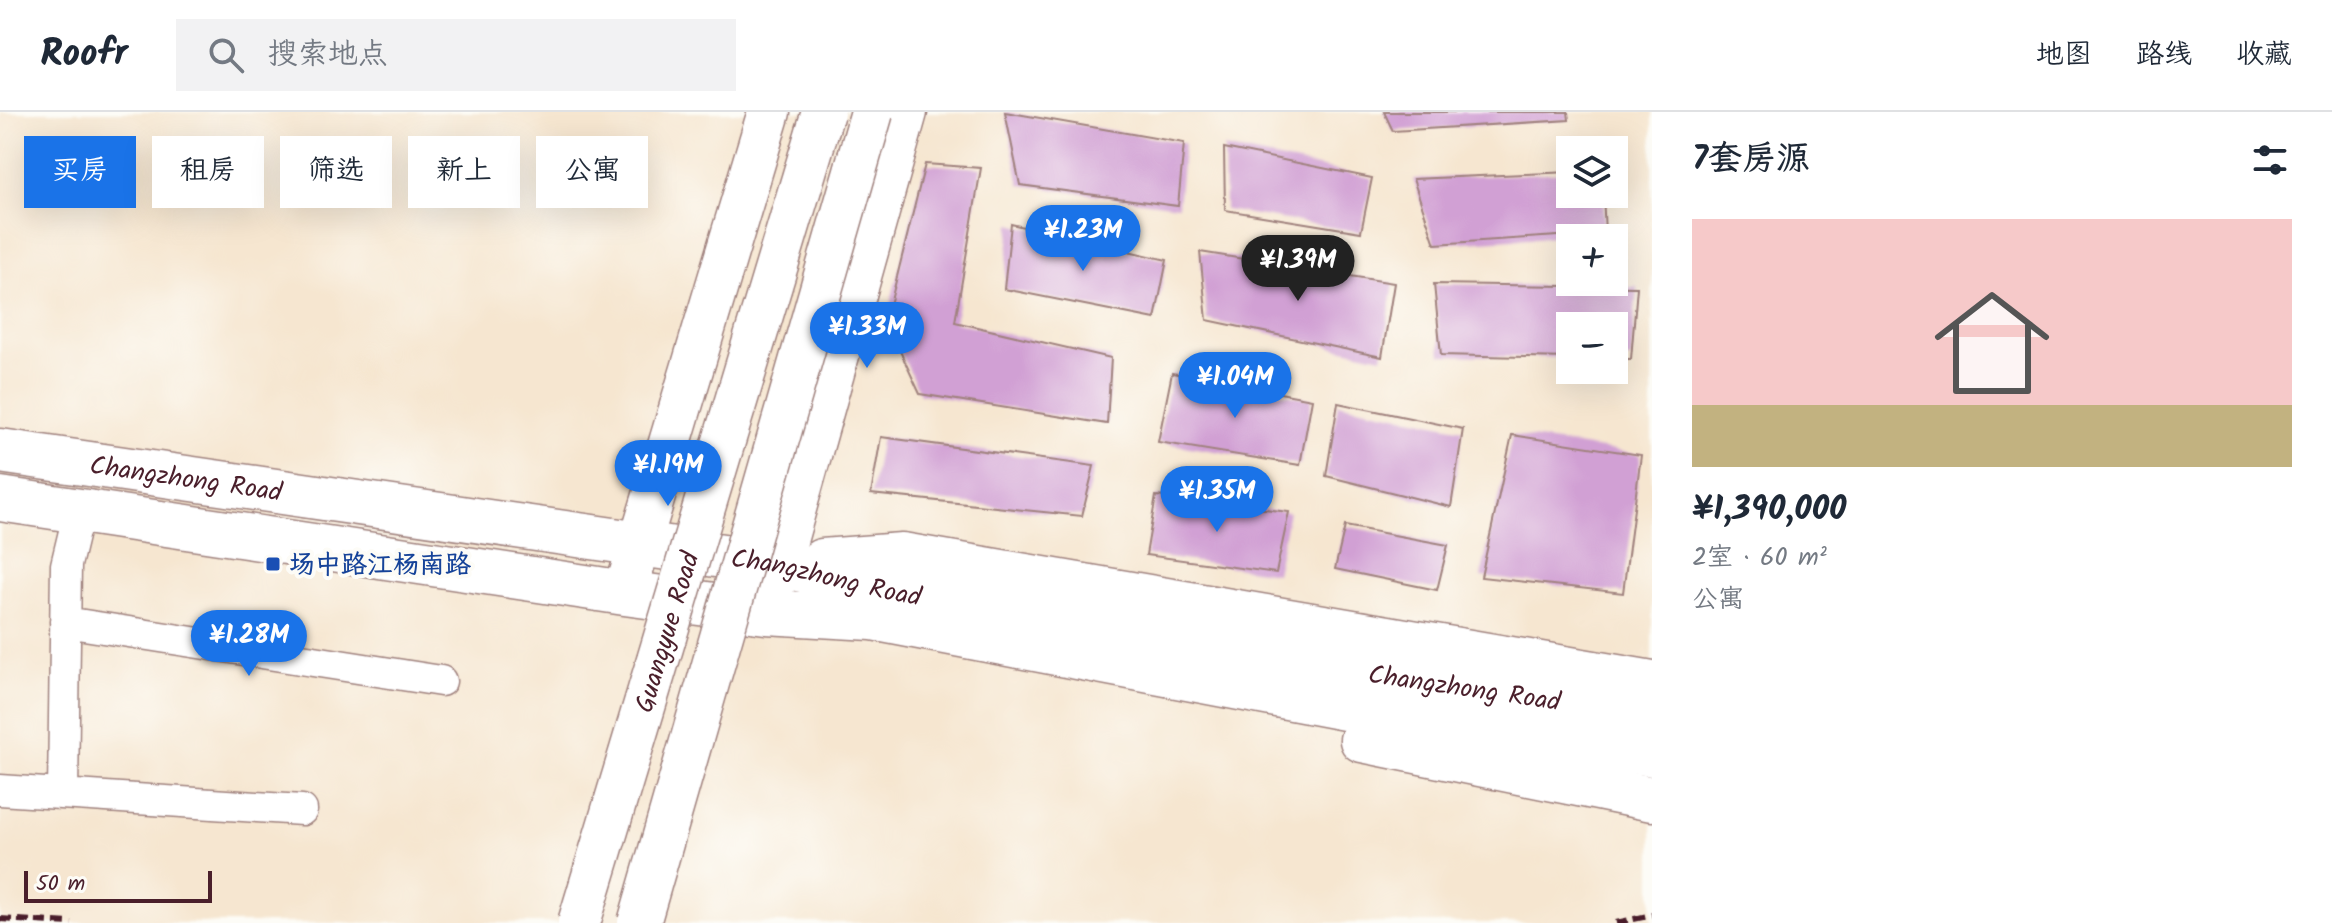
<!DOCTYPE html>
<html lang="zh">
<head>
<meta charset="utf-8">
<style>
  :root { --surface:#fff; --page:#f2f2f3; --text:#1f2937; --muted:#747a83; --line:#e0e1e3; --accent:#1a73e8 }
  body { margin:0; font-family:Kalam,"LXGW WenKai TC",sans-serif; background:var(--page); color:var(--text); height:100vh; display:flex; flex-direction:column; font-size:30px; white-space:nowrap }
  * { box-sizing:border-box; margin:0 }
  p { font-size:26px; color:var(--muted) }
  .icon { flex:none; width:44px; height:44px; fill:none; stroke:currentColor; stroke-width:2; stroke-linecap:round; stroke-linejoin:round }
  .map { position:relative; flex:1; overflow:hidden }
  .details { display:flex; flex-direction:column; background:var(--surface); width:680px }
  .details>* { flex:none }
  .top-card { position:absolute; left:24px; top:24px; width:760px; height:72px; display:flex; gap:16px }
  .controls { position:absolute; left:1556px; top:24px; display:grid; gap:16px }
  .controls a { display:grid; place-items:center; width:72px; height:72px; border-radius:0px; background:var(--surface); box-shadow:0 8px 32px #0002; font-size:40px }
  .scale { position:absolute; left:24px; bottom:20px; width:188px; box-sizing:border-box; padding-left:8px; border:4px solid #4a1f2b; border-top:0; font-size:22px; line-height:28px; white-space:nowrap; color:#4a1f2b; -webkit-text-stroke:6px #fdfcf7; paint-order:stroke }
  .price { position:absolute; translate:-50% -68px; padding:0 18px; border-radius:28px; background:var(--accent); color:#fff; font-size:26px; line-height:52px; filter:drop-shadow(0 2px 4px #0008) }
  .price::after { content:''; position:absolute; left:50%; top:48px; width:24px; height:18px; margin-left:-12px; background:inherit; clip-path:polygon(0 0,100% 0,50% 100%) }
  .price.current { background:#222; color:#fff }
  ul { padding:0; list-style:none }
  li { display:grid; align-content:center; gap:16px; height:424px; padding:0 40px }
  li span { display:grid; place-items:center; height:248px; border-radius:0px; color:#555 }
  li>.icon { margin-inline-start:auto }
  span .icon { width:144px; height:144px; fill:#fffc; stroke-width:1 }
  li b { font-size:34px }
  h2 { display:flex; justify-content:space-between; align-items:center; height:96px; padding:0 40px; font-size:34px }
  .tag { padding:0 28px; border-radius:0px; background:var(--surface); box-shadow:0 8px 32px #0002; font-size:28px; line-height:72px }
  .tag.current { background:var(--accent); color:#fff }
  header { display:flex; align-items:center; gap:48px; box-sizing:border-box; height:112px; padding:0 40px; background:var(--surface); border-bottom:2px solid var(--line) }
  header strong { font-size:38px }
  nav { display:flex; gap:44px; margin-inline-start:auto; font-size:28px }
  .search { width:560px; height:72px; background:var(--page); display:flex; align-items:center; gap:20px; box-sizing:border-box; padding:0 28px; border-radius:0px; color:var(--muted); font-size:30px }
  main { display:flex; flex:1; min-height:0 }
  .map>svg:first-child { display:block }
</style>
</head>
<body>
<header>
<strong>Roofr</strong>
<div class="search"><svg class="icon" aria-label="search" viewBox="0 0 24 24"><circle cx="10" cy="10" r="6"/><path d="M15 15l6 6"/></svg>搜索地点</div>
<nav><a>地图</a><a>路线</a><a>收藏</a></nav>
</header>
<main>
<div class="map">
<svg width="1652" height="811" viewBox="0 0 1652 811">
  <rect width="100%" height="100%" fill="#fdfcf7"/>
  <filter id="ink" filterUnits="userSpaceOnUse"><feTurbulence type="fractalNoise" baseFrequency=".0125" numOctaves="2"/><feDisplacementMap in="SourceGraphic" scale="16" xChannelSelector="R" yChannelSelector="G"/><feConvolveMatrix kernelMatrix="1 2 1 2 8 2 1 2 1" color-interpolation-filters="sRGB"/></filter>
  <filter id="wash" filterUnits="userSpaceOnUse"><feTurbulence type="fractalNoise" baseFrequency=".006" numOctaves="4" result="noise"/><feDisplacementMap in="SourceGraphic" scale="32" xChannelSelector="R" yChannelSelector="G"/><feGaussianBlur stdDeviation="1.8" result="paint"/><feColorMatrix in="noise" values="0 0 0 0 0 0 0 0 0 0 0 0 0 0 0 0 0 1.4 0 .05"/><feComposite in="paint" operator="in"/></filter>
  <g filter="url(#wash)">
    <rect width="100%" height="100%" fill="#f6e6d0"/>
    <g id="blocks">
      <!-- building -->
      <path fill="#d1a0d4" d="M 1005,0 L 1184,31 L 1178,94 L 1020,73 Z
        M 1384,0 L 1568,0 L 1569,8 L 1393,19 Z
        M 1224,36 L 1372,66 L 1361,120 L 1225,98 Z
        M 925,52 L 981,56 L 955,210 L 1111,246 L 1107,312 L 920,282 L 886,209 Z
        M 1570,60 L 1570,82 L 1603,82 L 1605,121 L 1435,132 L 1413,67 Z
        M 1011,112 L 1167,148 L 1155,207 L 1004,177 Z
        M 1200,140 L 1394,171 L 1382,245 L 1207,208 Z
        M 1434,172 L 1637,175 L 1631,247 L 1614,247 L 1614,214 L 1570,214 L 1570,246 L 1441,243 Z
        M 1172,261 L 1312,287 L 1300,353 L 1158,330 Z
        M 1338,291 L 1463,317 L 1451,395 L 1326,364 Z
        M 1512,323 L 1641,343 L 1623,481 L 1481,465 Z
        M 881,325 L 1094,354 L 1082,404 L 871,382 Z
        M 1156,384 L 1289,400 L 1276,461 L 1146,443 Z
        M 1345,414 L 1448,433 L 1437,478 L 1335,457 Z"/>
    </g>
  </g>
  <g filter="url(#ink)">
    <use href="#blocks" fill-opacity="0" stroke="#a0827e" stroke-width="2"/>
    <g fill="none" stroke-linecap="round" stroke-linejoin="round">
      <defs>
        <path id="street" d="M 65,510 L 441,569
          M 0,678 L 302,698
          M 63,682 L 66,453 L 79,399"/>
        <path id="secondary" d="M 625,481 L 769,0
          M 766,500 L 906,0"/>
        <g id="primary">
          <path id="s1" d="M 0,339 L 778,452 L 889,479 L 1230,541 L 1652,603"/>
          <path d="M 0,387 L 625,481 L 766,500 L 872,506 L 1392,605 L 1652,642"/>
          <path d="M 822,449 L 902,443 L 1652,571"/>
          <path d="M 1362,628 L 1652,687"/>
        </g>
      </defs>
      <!-- street casing -->
      <use href="#street" stroke="#a0827e" stroke-width="33"/>
      <!-- secondary casing -->
      <use href="#secondary" stroke="#a0827e" stroke-width="45"/>
      <!-- primary casing -->
      <use href="#primary" stroke="#a0827e" stroke-width="47"/>
      <!-- street -->
      <use href="#street" stroke="#fff" stroke-width="30"/>
      <!-- secondary -->
      <use href="#secondary" stroke="#fff" stroke-width="42"/>
      <!-- primary -->
      <use href="#primary" stroke="#fff" stroke-width="44"/>
      <!-- rail -->
      <path stroke="#4a1f2b" stroke-width="6" stroke-dasharray="12 6" stroke-linecap="butt" d="M 0,807 L 72,811
        M 1616,811 L 1652,803"/>
      <defs>
        <g id="secondary-bridge">
          <path id="s2" d="M 579,811 L 823,0"/>
          <path d="M 639,811 L 872,0"/>
        </g>
      </defs>
      <!-- secondary-bridge casing -->
      <use href="#secondary-bridge" stroke="#a0827e" stroke-width="45" stroke-linecap="butt"/>
      <!-- secondary-bridge -->
      <use href="#secondary-bridge" stroke="#fff" stroke-width="42"/>
    </g>
  </g>
  <!-- markers -->
  <rect fill="#1a4fb4" stroke="#fdfcf7" stroke-width="3" x="265" y="444" width="16" height="16" rx="4"/>
  <g text-anchor="middle" stroke-width="8" stroke-linejoin="round" paint-order="stroke">
    <!-- street labels -->
    <g font-size="26" fill="#4a1f2b" stroke="#fdfcf7">
      <text dy="9" stroke="none"><textPath href="#s1" startOffset="188">Changzhong Road</textPath></text>
      <text dy="9" stroke="none"><textPath href="#s1" startOffset="836">Changzhong Road</textPath></text>
      <text dy="9" stroke="none"><textPath href="#s2" startOffset="304">Guangyue Road</textPath></text>
      <text dy="9" stroke="none"><textPath href="#s1" startOffset="1484">Changzhong Road</textPath></text>
    </g>
    <!-- transit labels -->
    <g font-size="26" font-weight="bold" fill="#164399" stroke="#fdfcf7" text-anchor="start">
      <text x="289" y="461">场中路江杨南路</text>
    </g>
  </g>
</svg>
<div class="controls">
<a><svg class="icon" aria-label="layers" viewBox="0 0 24 24"><path d="M12 4l9 5-9 5-9-5zM3 14l9 5 9-5"/></svg></a>
<a>+</a>
<a>−</a>
</div>
<div class="scale">50 m</div>
<b class="price" style="left:1083px;top:161px">¥1.23M</b>
<b class="price current" style="left:1298px;top:191px">¥1.39M</b>
<b class="price" style="left:867px;top:258px">¥1.33M</b>
<b class="price" style="left:1235px;top:308px">¥1.04M</b>
<b class="price" style="left:668px;top:396px">¥1.19M</b>
<b class="price" style="left:1217px;top:422px">¥1.35M</b>
<b class="price" style="left:249px;top:566px">¥1.28M</b>
<div class="top-card">
<a class="tag current">买房</a>
<a class="tag">租房</a>
<a class="tag">筛选</a>
<a class="tag">新上</a>
<a class="tag">公寓</a>
</div>
</div>
<section class="details">
<h2>7套房源<svg class="icon" aria-label="filters" viewBox="0 0 24 24"><path d="M4 7h16M4 17h16"/><circle cx="9" cy="7" r="2"/><circle cx="15" cy="17" r="2"/></svg></h2>
<ul>
<li><span style="background:linear-gradient(#f6c9c9 75%,#c2b280 0)"><svg class="icon" aria-label="home" viewBox="0 0 24 24"><path d="M3 11l9-7 9 7M6 9v11h12V9"/></svg></span><div><b>¥1,390,000</b><p>2室 · 60 m²</p><p>公寓</p></div></li>
</ul>
</section>
</main>
</body>
</html>
